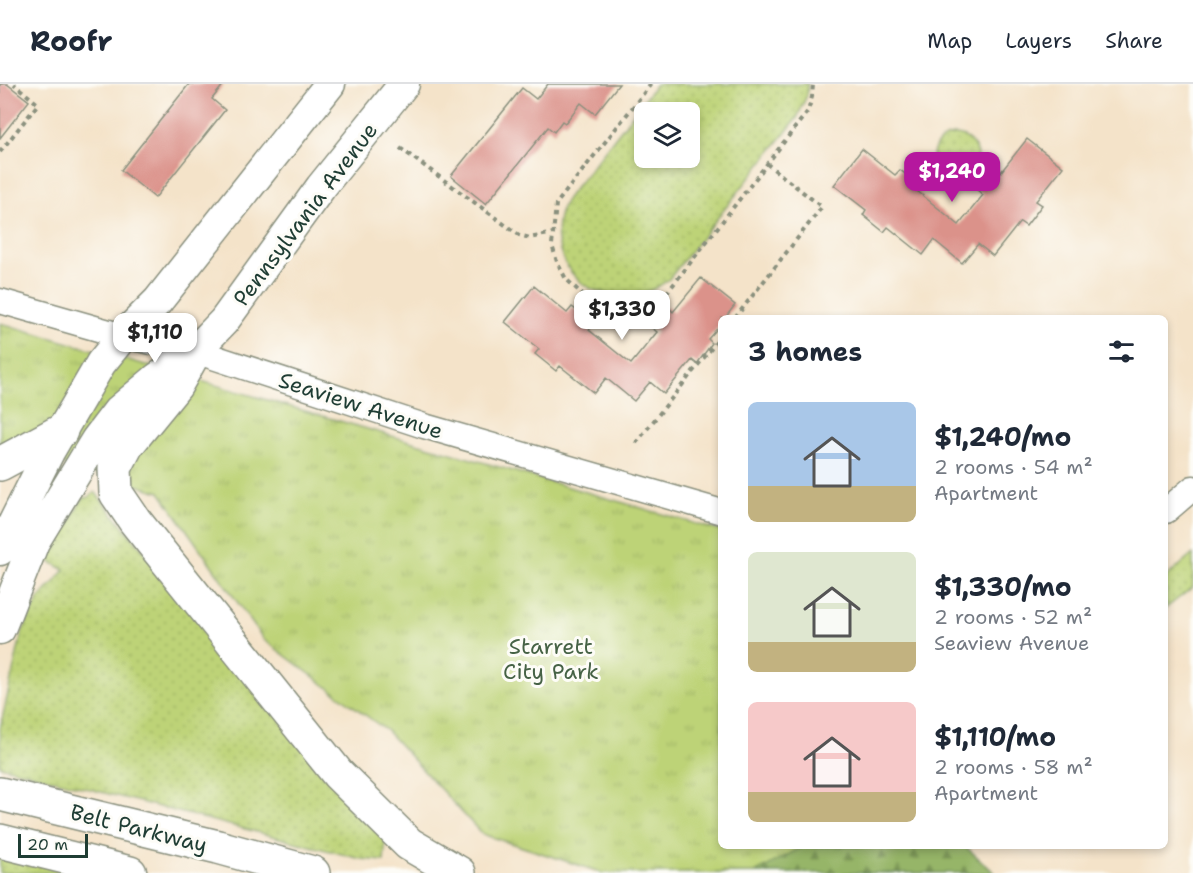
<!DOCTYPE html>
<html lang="en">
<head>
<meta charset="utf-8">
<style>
  :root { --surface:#fff; --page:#f6f6f7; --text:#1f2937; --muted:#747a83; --line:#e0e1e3; --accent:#b5179e }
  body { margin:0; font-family:"Shantell Sans",sans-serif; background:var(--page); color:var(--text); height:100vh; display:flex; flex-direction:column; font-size:22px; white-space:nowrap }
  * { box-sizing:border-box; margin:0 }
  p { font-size:20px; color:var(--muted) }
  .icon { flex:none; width:33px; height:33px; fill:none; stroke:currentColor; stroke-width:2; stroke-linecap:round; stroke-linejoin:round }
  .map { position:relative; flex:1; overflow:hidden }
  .side { position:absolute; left:718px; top:231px; width:450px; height:534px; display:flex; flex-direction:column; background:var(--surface); border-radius:9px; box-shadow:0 3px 9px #0003 }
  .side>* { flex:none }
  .tools { position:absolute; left:634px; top:18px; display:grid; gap:12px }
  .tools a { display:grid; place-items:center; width:66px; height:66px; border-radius:9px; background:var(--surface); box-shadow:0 3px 9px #0003; font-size:30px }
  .scale { position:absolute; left:18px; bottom:15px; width:70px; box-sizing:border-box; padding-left:6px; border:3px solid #1f3d34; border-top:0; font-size:16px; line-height:21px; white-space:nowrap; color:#1f3d34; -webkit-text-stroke:4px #fdfcf7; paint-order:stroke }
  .price { position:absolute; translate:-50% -51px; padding:0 14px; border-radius:12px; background:#fff; color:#222; font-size:20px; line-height:39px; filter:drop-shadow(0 2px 3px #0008) }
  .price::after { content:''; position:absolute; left:50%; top:36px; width:18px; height:14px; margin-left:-9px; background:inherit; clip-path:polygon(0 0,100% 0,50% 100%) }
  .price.active { background:var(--accent); color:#fff }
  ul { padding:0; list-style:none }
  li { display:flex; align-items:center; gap:18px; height:150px; padding:0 30px }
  li span { display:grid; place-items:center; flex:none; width:168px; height:120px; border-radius:9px; color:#555 }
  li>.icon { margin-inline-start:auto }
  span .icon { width:72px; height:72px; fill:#fffc; stroke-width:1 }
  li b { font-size:26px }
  h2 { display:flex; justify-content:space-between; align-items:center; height:72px; padding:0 30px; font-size:26px }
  header { display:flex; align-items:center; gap:36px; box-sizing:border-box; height:84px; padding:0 30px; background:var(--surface); border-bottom:2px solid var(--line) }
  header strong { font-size:28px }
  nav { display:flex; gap:33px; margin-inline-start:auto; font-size:21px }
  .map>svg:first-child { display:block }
</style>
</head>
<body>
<header>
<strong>Roofr</strong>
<nav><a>Map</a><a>Layers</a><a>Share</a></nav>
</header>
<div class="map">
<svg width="1193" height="789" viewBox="0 0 1193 789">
  <defs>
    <pattern id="grass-dots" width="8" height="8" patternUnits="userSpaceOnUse" patternTransform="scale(1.5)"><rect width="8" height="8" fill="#bdd377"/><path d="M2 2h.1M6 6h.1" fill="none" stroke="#a2b668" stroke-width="1.8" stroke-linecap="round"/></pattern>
    <pattern id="forest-firs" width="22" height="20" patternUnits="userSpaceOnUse" patternTransform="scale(1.5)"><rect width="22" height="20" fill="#96b568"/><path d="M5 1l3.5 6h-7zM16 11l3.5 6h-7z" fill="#7a9456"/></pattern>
    <pattern id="park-tufts" width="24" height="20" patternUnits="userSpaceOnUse" patternTransform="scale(1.5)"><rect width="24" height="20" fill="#bdd377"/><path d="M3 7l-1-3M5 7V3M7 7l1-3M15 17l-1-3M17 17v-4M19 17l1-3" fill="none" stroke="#a2b668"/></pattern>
  </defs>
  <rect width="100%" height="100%" fill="#fdfcf7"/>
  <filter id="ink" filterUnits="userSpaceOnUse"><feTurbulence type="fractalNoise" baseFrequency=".0167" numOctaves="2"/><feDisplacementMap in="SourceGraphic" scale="12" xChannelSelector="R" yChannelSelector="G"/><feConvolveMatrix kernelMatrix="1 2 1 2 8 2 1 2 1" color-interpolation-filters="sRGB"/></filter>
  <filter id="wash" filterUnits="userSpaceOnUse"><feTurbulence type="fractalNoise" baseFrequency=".008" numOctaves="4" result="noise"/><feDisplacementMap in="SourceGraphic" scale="24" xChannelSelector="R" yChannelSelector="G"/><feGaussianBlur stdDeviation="1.35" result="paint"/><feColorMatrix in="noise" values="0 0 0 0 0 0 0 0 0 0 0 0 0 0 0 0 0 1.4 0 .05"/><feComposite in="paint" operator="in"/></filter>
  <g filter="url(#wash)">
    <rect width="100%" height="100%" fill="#f4e3c9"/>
    <!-- grass -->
    <path fill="url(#grass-dots)" stroke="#6e8856" stroke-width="1.5" fill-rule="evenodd" d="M 656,0 L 808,0 L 807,11 L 797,34 L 669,195 C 648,212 625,216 600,208 C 564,198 548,153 563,121 C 570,108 582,96 591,84 C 613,56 635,28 656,0 ZM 645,28 L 690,28 L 690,74 L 645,74 Z
      M933 73a22 22 0 1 1 44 0a22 22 0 1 1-44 0Z
      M 95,408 L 324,687 L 386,753 L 384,777 L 361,775 L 0,682 L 0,644 L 22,548 L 39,515 L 65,486 L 47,476 L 83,414 L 89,413 Z
      M 1193,470 L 1193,503 L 1166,524 L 1166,493 Z
      M 0,770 L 74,789 L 0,789 Z"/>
    <!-- forest -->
    <path fill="url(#forest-firs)" stroke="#5a794e" stroke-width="1.5" d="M 764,762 L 965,762 L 995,789 L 710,789 Z"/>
    <!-- park -->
    <path fill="url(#park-tufts)" stroke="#6e8856" stroke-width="1.5" d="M 0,239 L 721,447 L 722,762 L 804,762 L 755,789 L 603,789 L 482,750 L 387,647 L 264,556 L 160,408 L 0,362 Z"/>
    <g id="blocks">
      <!-- building -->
      <path fill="#db928a" d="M 0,0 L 7,0 L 29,17 L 0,54 Z
        M 189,0 L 224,0 L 212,15 L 225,26 L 155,114 L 121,86 Z
        M 548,0 L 619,0 L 595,30 L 581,19 L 565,39 L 562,37 L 554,48 L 548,43 L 486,120 L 451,92 L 522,4 L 536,15 Z
        M 1027,55 L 1063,83 L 1036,117 L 1042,121 L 1026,142 L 1020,138 L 993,172 L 978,160 L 962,179 L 934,156 L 923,171 L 888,143 L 884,148 L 863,131 L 866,126 L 834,101 L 862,65 L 895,91 L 900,86 L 921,102 L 917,107 L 959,141 L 983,111 L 976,105 L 995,83 L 1001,88 Z
        M 701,194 L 735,221 L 725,234 L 722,234 L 722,239 L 708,255 L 712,259 L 697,280 L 692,276 L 664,310 L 650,298 L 634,317 L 606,294 L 594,309 L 560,282 L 556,287 L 535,270 L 539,265 L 505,238 L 534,202 L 567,229 L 572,223 L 594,239 L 589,246 L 631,280 L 657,248 L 651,243 L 667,222 L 673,228 Z"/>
    </g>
  </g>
  <g filter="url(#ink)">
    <use href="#blocks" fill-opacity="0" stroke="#8a907e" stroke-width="1.5"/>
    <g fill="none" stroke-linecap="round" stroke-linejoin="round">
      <defs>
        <path id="tertiary" d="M 0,217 L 123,252 L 195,267 L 424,342 L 722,428
          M 1166,427 L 1193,404"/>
        <path id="primary" d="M 0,466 L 49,368 L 101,279 L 123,252 L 158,217 L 330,0
          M 0,545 L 34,458 L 96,356 L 118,327 L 156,295 L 195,267 L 224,237 L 321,103 L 404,0"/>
        <path id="motorway" d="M 195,267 L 176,301 L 127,361 L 115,384 L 116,409 L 135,437 L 338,690 L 409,760 L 459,789
          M 0,380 L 61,347
          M 0,710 L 218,763 L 313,789
          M 0,757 L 130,789"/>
      </defs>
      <!-- tertiary casing -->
      <use href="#tertiary" stroke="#8a907e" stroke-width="27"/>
      <!-- primary casing -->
      <use href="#primary" stroke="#8a907e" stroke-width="33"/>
      <!-- motorway casing -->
      <use href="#motorway" stroke="#8a907e" stroke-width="36"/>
      <!-- path -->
      <path stroke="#8a907e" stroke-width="4" stroke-dasharray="4.5 4.5" stroke-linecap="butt" d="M 651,0 L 556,120 L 552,161 L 557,178 L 566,195 L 582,210 L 605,219 L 629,222 L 649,218 L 666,210 L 808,27 L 812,13 L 813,0
        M 400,64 L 519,151 L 530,154 L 553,149
        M 0,68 L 38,20 L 14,0
        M 735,234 L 822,123 L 767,80
        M 636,359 L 722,251"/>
      <!-- tertiary -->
      <use href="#tertiary" stroke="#fff" stroke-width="24"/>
      <!-- primary -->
      <use href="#primary" stroke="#fff" stroke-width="30"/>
      <!-- motorway -->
      <use href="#motorway" stroke="#fff" stroke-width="33"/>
    </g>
  </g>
  <g text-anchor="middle" stroke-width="6" stroke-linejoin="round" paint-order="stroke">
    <!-- street labels -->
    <g font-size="22" fill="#1f3d34" stroke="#fdfcf7">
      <text transform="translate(305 130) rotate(-53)" y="8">Pennsylvania Avenue</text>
      <text transform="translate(361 321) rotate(18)" y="8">Seaview Avenue</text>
      <text transform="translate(139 744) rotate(14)" y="8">Belt Parkway</text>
    </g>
    <!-- park labels -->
    <g font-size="22" fill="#466245" stroke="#fdfcf7">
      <text x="551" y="570">Starrett<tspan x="551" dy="25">City Park</tspan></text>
    </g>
  </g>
</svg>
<div class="tools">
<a><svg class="icon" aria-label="layers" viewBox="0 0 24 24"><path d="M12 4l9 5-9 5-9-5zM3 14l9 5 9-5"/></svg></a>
</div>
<div class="scale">20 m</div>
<b class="price active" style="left:952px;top:119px">$1,240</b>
<b class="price" style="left:622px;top:257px">$1,330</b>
<b class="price" style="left:155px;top:280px">$1,110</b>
<section class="side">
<h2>3 homes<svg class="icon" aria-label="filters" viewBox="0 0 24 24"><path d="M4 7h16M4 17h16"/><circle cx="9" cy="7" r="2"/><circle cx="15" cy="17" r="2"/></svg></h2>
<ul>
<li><span style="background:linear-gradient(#a9c7e8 70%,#c2b280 0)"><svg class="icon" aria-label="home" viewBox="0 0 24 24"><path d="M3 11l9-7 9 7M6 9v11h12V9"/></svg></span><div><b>$1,240/mo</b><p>2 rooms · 54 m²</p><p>Apartment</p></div></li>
<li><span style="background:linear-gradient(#dfe7d0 75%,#c2b280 0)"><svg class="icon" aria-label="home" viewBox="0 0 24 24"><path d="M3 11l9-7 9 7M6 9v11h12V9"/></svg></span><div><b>$1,330/mo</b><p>2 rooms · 52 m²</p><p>Seaview Avenue</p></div></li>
<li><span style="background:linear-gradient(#f6c9c9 75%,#c2b280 0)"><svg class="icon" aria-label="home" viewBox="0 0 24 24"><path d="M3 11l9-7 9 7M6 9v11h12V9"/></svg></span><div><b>$1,110/mo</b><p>2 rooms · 58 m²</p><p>Apartment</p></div></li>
</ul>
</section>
</div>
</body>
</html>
